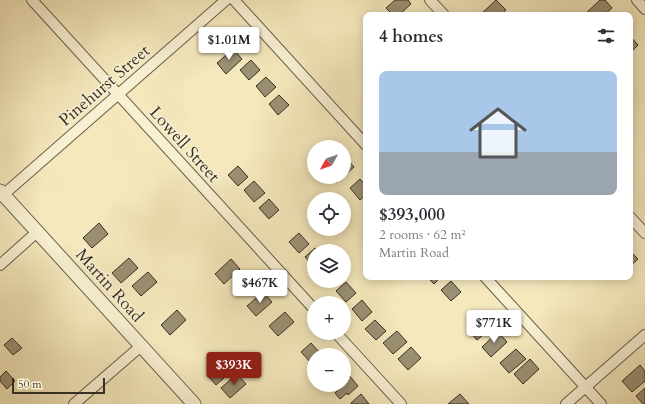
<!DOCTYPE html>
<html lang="en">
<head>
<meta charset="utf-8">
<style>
  :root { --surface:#fff; --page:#f2f2f3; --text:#2b2b33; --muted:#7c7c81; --accent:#8f2418 }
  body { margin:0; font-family:Cardo,serif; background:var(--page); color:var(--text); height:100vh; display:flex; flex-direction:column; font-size:15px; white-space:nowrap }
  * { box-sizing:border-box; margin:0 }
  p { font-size:13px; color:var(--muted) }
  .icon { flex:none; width:22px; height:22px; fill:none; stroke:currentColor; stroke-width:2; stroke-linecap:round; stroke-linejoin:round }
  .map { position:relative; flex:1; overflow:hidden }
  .drawer { position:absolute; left:363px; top:12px; width:270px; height:268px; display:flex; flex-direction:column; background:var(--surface); border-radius:8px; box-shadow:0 2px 10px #0003 }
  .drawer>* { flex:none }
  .needle { width:26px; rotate:230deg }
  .controls { position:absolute; left:307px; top:140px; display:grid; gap:8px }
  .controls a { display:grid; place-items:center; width:44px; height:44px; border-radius:50%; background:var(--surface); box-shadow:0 2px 10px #0003; font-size:20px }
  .scale { position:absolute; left:12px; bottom:10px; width:93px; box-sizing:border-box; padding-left:4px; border:2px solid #393024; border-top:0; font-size:11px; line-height:14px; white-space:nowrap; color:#393024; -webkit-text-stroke:3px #f8f0d3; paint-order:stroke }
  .price { position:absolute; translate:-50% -34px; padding:0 9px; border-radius:4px; background:#fff; color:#222; font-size:13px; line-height:26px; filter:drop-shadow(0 1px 2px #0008) }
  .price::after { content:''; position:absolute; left:50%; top:24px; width:12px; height:9px; margin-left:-6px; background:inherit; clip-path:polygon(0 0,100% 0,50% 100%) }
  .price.active { background:var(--accent); color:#fff }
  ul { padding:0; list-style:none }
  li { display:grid; align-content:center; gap:8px; height:212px; padding:0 16px }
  li span { display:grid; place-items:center; height:124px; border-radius:8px; color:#555 }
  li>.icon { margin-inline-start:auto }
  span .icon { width:72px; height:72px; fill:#fffc; stroke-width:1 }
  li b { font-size:17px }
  h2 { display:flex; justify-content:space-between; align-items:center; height:48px; padding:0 16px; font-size:17px }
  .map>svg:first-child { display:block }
</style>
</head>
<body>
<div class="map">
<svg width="645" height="404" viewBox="0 0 645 404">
  <rect width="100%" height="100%" fill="#f4e8bc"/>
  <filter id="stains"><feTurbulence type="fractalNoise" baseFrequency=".005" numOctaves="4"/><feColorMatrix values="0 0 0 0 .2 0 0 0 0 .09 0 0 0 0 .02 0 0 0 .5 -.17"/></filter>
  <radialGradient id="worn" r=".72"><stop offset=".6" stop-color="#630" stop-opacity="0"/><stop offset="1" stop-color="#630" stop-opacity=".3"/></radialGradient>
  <!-- building -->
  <path fill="#9a9073" stroke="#393024" d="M 395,0 L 408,0 L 411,4 L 399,15 L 393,15 L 386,8 Z
    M 496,0 L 506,10 L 500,15 L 480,15 Z
    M 600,0 L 605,0 L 612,8 L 604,15 L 586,15 L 585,14 Z
    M 226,28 L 235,38 L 219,53 L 210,42 Z
    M 630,36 L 638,45 L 630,53 Z
    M 233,49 L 242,59 L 226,74 L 217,63 Z
    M 251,60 L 260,70 L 249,80 L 240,70 Z
    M 266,77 L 276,87 L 265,97 L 256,86 Z
    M 279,95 L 289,105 L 278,115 L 269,104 Z
    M 345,157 L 354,167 L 344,176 L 344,158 Z
    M 238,166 L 248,177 L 238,186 L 228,175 Z
    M 330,177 L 343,177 L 336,183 Z
    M 360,179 L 366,186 L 366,195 L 360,200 L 350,188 Z
    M 254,181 L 265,193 L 254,202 L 244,190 Z
    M 269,199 L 279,210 L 269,219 L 259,208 Z
    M 99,223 L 108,234 L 92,248 L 83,238 Z
    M 299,233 L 309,244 L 299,253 L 289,242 Z
    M 315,248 L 318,251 L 314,251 L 314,267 L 305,257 Z
    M 630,251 L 638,259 L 630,266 Z
    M 129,258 L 138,268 L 121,283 L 112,273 Z
    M 231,259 L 240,269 L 224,284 L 215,274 Z
    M 148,272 L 157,282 L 141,296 L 132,286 Z
    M 427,277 L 441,277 L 434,284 Z
    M 451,281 L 461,292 L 451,301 L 441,290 Z
    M 346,282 L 356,293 L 346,302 L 336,291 Z
    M 263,292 L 272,302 L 256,316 L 247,306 Z
    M 362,300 L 372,312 L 362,321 L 352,309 Z
    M 177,310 L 186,320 L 170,335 L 161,325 Z
    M 285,312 L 294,322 L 278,336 L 269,326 Z
    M 484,316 L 494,326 L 477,340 L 468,330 Z
    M 375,320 L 386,331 L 376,340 L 365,329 Z
    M 397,331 L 407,342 L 393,354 L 383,343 Z
    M 498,332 L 507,342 L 491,357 L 482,347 Z
    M 12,338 L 22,348 L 13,355 L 4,345 Z
    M 311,343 L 322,355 L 314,355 L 314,362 L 312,364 L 301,352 Z
    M 411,347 L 421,358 L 408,370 L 398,359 Z
    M 516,349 L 526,359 L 509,373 L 500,363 Z
    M 530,359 L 539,369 L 523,384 L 514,374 Z
    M 223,361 L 232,371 L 216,385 L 207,375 Z
    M 640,365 L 645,371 L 645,381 L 632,392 L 622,381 Z
    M 6,371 L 15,381 L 7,389 L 0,381 L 0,377 Z
    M 237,374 L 246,384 L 230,398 L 221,388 Z
    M 348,374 L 358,386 L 348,395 L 347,393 L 340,399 L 335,393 L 341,387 L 339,385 L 344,385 L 344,377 Z
    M 645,388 L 645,404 L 643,404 L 636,396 Z
    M 361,394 L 369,404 L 351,404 L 351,403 Z
    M 460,394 L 469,404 L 448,404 Z"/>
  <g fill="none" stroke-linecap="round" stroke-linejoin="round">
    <defs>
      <path id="minor" d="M 32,0 L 314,309
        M 234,0 L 366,145
        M 430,0 L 444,15
        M 637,0 L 645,9
        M 3,195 L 226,0
        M 630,217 L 645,233
        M 0,265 L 37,232
        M 485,277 L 601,404
        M 336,333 L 401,404
        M 74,404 L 141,346
        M 566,404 L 645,335"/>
      <path id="tertiary" d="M 0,191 L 194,404"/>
    </defs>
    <!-- minor casing -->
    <use href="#minor" stroke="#685e4a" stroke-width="12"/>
    <!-- tertiary casing -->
    <use href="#tertiary" stroke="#685e4a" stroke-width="15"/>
    <!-- minor -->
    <use href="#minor" stroke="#f8f0d3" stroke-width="10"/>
    <!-- tertiary -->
    <use href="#tertiary" stroke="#f8f0d3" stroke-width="13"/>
  </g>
  <g text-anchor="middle" stroke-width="3.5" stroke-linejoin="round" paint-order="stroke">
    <!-- street labels -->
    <g font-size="17" fill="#393024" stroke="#f8f0d3">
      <text transform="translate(104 85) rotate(-41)" y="6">Pinehurst Street</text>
      <text transform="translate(185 144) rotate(48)" y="6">Lowell Street</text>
      <text transform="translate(110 285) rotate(48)" y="6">Martin Road</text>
    </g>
  </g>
  <rect width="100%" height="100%" filter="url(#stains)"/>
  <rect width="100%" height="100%" fill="url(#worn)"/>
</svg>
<div class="controls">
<a><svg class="needle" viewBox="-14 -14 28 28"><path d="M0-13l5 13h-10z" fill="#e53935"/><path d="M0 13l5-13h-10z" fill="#7c7c81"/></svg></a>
<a><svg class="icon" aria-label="locate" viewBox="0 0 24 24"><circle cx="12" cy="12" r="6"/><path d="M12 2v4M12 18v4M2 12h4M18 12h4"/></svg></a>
<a><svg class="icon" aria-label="layers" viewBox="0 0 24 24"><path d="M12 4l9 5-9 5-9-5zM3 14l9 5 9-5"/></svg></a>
<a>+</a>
<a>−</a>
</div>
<div class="scale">50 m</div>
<b class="price" style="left:229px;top:61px">$1.01M</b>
<b class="price" style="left:260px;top:304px">$467K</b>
<b class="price" style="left:494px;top:344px">$771K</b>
<b class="price active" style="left:234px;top:386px">$393K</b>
<section class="drawer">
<h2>4 homes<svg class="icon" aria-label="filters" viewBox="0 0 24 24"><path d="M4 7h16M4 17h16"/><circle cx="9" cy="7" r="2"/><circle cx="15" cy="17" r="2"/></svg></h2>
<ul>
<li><span style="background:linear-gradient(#a9c7e8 65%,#9aa5b1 0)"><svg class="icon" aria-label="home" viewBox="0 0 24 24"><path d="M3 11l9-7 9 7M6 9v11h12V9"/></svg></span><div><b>$393,000</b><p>2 rooms · 62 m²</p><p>Martin Road</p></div></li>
</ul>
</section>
</div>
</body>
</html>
